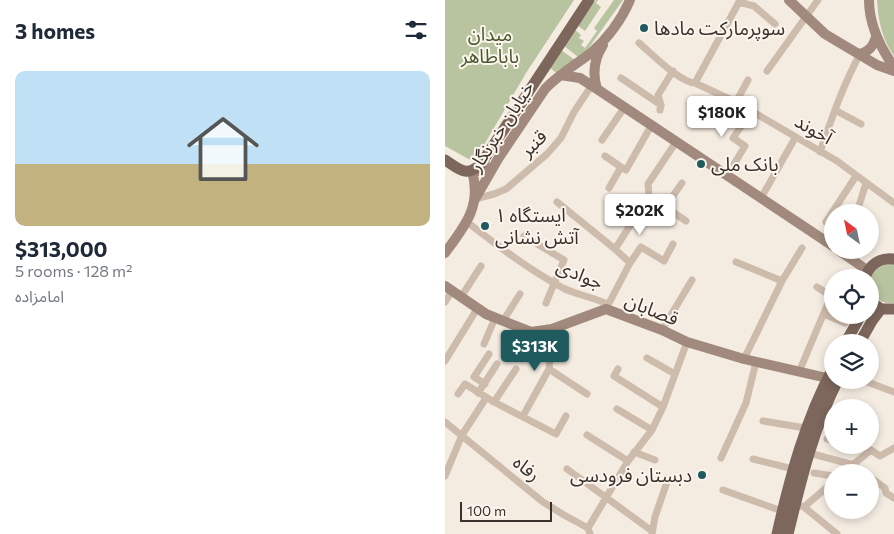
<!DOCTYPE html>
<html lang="en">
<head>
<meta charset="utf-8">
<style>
  :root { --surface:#fff; --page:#f6f6f7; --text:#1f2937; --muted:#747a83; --accent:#1f5a5e }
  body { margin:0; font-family:Commissioner,"Noto Sans Arabic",sans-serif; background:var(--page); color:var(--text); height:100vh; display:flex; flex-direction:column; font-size:19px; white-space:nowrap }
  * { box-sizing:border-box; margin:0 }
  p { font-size:16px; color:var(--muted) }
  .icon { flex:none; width:28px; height:28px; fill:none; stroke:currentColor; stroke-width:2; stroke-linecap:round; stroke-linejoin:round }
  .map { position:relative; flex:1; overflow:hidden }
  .side { display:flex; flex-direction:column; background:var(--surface); width:445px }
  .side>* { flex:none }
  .needle { width:32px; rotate:327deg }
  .buttons { position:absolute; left:379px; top:204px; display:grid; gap:10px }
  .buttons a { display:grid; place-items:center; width:55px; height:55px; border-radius:50%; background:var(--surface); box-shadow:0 2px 8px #0003; font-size:25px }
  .scale { position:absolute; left:15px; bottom:12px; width:92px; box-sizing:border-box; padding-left:5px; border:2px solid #3b302b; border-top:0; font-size:14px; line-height:18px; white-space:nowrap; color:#3b302b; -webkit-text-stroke:4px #fbf5ee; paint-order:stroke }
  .price { position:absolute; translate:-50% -42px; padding:0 11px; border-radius:5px; background:#fff; color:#222; font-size:16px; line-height:32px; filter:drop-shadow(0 1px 2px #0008) }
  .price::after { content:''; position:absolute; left:50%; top:30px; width:15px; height:11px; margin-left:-8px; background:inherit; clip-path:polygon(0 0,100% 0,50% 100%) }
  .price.selected { background:var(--accent); color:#fff }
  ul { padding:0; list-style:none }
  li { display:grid; align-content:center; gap:10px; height:265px; padding:0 15px }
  li span { display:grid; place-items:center; height:155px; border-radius:10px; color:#555 }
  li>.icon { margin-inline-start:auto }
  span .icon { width:90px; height:90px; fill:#fffc; stroke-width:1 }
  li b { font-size:21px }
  h2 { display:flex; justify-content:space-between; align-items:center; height:60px; padding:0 15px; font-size:21px }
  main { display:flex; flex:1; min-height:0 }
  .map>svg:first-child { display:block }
</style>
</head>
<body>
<main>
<section class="side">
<h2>3 homes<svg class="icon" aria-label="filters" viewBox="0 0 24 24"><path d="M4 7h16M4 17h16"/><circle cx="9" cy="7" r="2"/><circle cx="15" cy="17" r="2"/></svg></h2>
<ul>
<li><span style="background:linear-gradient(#bfe0f5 60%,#c2b280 0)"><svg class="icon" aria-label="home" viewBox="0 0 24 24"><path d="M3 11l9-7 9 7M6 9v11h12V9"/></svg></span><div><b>$313,000</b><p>5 rooms · 128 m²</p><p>امامزاده</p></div></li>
</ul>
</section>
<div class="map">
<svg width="449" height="534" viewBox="0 0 449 534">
  <rect width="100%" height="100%" fill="#f4ebe1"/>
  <!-- green -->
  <path fill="#b8c4a0" d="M 0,0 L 129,0 L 81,73 L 29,162 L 0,146 Z
    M 151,0 L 153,0 L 151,3 L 156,7 L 140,31 L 133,26 Z
    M 169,0 L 178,0 L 138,56 L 110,72 L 104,67 L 116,50 L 130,60 L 133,57 L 119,46 L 130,30 L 136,35 L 134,38 L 139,41 L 136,45 L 140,48 L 152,31 L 149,28 Z
    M 432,0 L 449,0 L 449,56 C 437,39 433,20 432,0 Z
    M 443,264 L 449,264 L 449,303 C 420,305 416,270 443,264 Z"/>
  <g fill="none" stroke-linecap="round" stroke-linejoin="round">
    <!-- street -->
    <path stroke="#cdbbac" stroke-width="7" d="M 194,43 C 207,54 234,82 250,83 L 291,102 L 392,161 L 449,203
      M 322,71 L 373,0
      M 176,78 L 216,105
      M 250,83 L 294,2 L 309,6 L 330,24
      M 291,102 L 303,80
      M 215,110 L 216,105 L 213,95 L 228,71
      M 390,110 L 416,124
      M 157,140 L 179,108
      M 375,152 C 387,118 398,85 415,54
      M 160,156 L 176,167
      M 282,176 L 300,146 L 288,138 L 307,111
      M 164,188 L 176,167 L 181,170 L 206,126
      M 204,196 L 203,184 L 231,142
      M 204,196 L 241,221
      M 316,198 L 350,138
      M 30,199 L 49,194 L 61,189 L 102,154 L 116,138 L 129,112 L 147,85
      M 112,202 L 170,249 L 185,263
      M 220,207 L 237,183
      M 412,212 L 421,183
      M 22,222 C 53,246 83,269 118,288 C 132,295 148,297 162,304
      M 381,222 L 411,176
      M 79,236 L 119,260 L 101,303
      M 170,249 L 204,196
      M 291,262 L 337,281
      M 16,297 L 36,266
      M 0,302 L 7,291
      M 162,307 L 185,263 L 196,247 L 219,261 L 228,244
      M 379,314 L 400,323
      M 58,321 L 75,294
      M 217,330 L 247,280
      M 39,344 L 50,318
      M 202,358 L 230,374
      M 299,359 L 337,281 L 357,248
      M 0,361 L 32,309
      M 104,369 L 142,394
      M 173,369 L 169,376 L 218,407
      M 354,372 L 386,296 L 372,287
      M 417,380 L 449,392
      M 40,384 L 29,377 L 44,354
      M 33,393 L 52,364
      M 13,394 L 20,384 L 49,402 L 111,434 L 121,416
      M 49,402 L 71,369
      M 172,409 L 207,430
      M 78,416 L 104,369 L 107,329
      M 318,421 L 360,428
      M 0,422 L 98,502 L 119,515 L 143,528 L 145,534
      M 142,435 L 183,461
      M 382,439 L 388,441
      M 406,445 L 426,450
      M 189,452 L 210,460
      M 364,453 L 409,465 L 419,472
      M 276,458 L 301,403 L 311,362
      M 308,459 L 348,469
      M 122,469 L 207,531
      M 399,472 L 426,450 L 435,456 L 449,448
      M 369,473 L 388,476
      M 0,476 L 17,435 L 41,398
      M 425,477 L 440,488 L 441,493 L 449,498
      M 278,490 L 337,511
      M 350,504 L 359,507 L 388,482
      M 359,507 L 392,534
      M 143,528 L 183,461 L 207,430 L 218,407 L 242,342
      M 207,534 L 210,517 L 223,479"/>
    <!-- secondary -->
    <path stroke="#a18a7d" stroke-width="10" d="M 344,0 L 380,34 L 432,65 L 449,71
      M 424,0 C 424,25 435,47 449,67
      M 415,54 C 425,51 428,46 431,37
      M 115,75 L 135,78 L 152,89 L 388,246
      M 152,89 C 147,73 149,59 158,45
      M 30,199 L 53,159 L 100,89 C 113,75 130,65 146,53 C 163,38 176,21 185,0
      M 393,250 L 422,270
      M 0,253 C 20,226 37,206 27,171 L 37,171 L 49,166
      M 0,286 L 41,314 L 86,332 L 107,329 L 161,309 L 217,330 L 242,342 L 299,359 L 382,378"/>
    <!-- primary -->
    <path stroke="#7d675c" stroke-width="11" d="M 0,160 C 14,169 21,178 36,164 L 144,0
      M 420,278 C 424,265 435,257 449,259
      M 425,301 L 436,309 L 449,309
      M 401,342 L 416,315
      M 415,342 L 427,321 L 436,309
      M 332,534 C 345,477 360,420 388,368
      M 343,534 C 356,481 368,429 393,380"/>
  </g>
  <!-- markers -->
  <g fill="#1f5a5e" stroke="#fbf5ee" stroke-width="2">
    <circle cx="199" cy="28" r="5"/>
    <circle cx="256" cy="164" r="5"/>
    <circle cx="40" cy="226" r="5"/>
    <circle cx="257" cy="475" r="5"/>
  </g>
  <g text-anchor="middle" stroke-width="4" stroke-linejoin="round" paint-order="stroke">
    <!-- poi labels -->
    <g font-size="19" fill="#3b302b" stroke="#fbf5ee" text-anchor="start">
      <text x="209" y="35">سوپرمارکت مادها</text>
      <text x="266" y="171">بانک ملی</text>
      <text x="50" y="222">ایستگاه ۱<tspan x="50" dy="22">آتش نشانی</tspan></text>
      <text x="247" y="482" text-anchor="end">دبستان فرودسی</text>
    </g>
    <!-- park labels -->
    <g font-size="19" fill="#4a5a2e" stroke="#fbf5ee">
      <text x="45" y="41">میدان<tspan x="45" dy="22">باباطاهر</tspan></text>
    </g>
    <!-- street labels -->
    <g font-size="19" fill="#3b302b" stroke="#fbf5ee">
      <text transform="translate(56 126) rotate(-57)" y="7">خیابان خبرنگار</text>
      <text transform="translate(369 129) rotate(30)" y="7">آخوند</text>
      <text transform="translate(88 143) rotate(-45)" y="7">قنبر</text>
      <text transform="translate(135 274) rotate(23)" y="7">جوادی</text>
      <text transform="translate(207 309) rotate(22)" y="7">قصابان</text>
      <text transform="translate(82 468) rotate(38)" y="7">رفاه</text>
    </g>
  </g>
</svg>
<div class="buttons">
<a><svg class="needle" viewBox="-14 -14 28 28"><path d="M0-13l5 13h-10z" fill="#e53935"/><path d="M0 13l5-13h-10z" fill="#747a83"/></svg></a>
<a><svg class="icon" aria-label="locate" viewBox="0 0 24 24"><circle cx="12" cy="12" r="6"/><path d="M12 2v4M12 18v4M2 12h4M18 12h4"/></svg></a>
<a><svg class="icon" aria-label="layers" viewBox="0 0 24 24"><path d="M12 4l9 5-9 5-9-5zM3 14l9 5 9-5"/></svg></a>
<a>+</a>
<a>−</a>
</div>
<div class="scale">100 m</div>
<b class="price" style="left:277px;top:138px">$180K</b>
<b class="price" style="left:195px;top:236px">$202K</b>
<b class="price selected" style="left:90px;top:372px">$313K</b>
</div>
</main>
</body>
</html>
